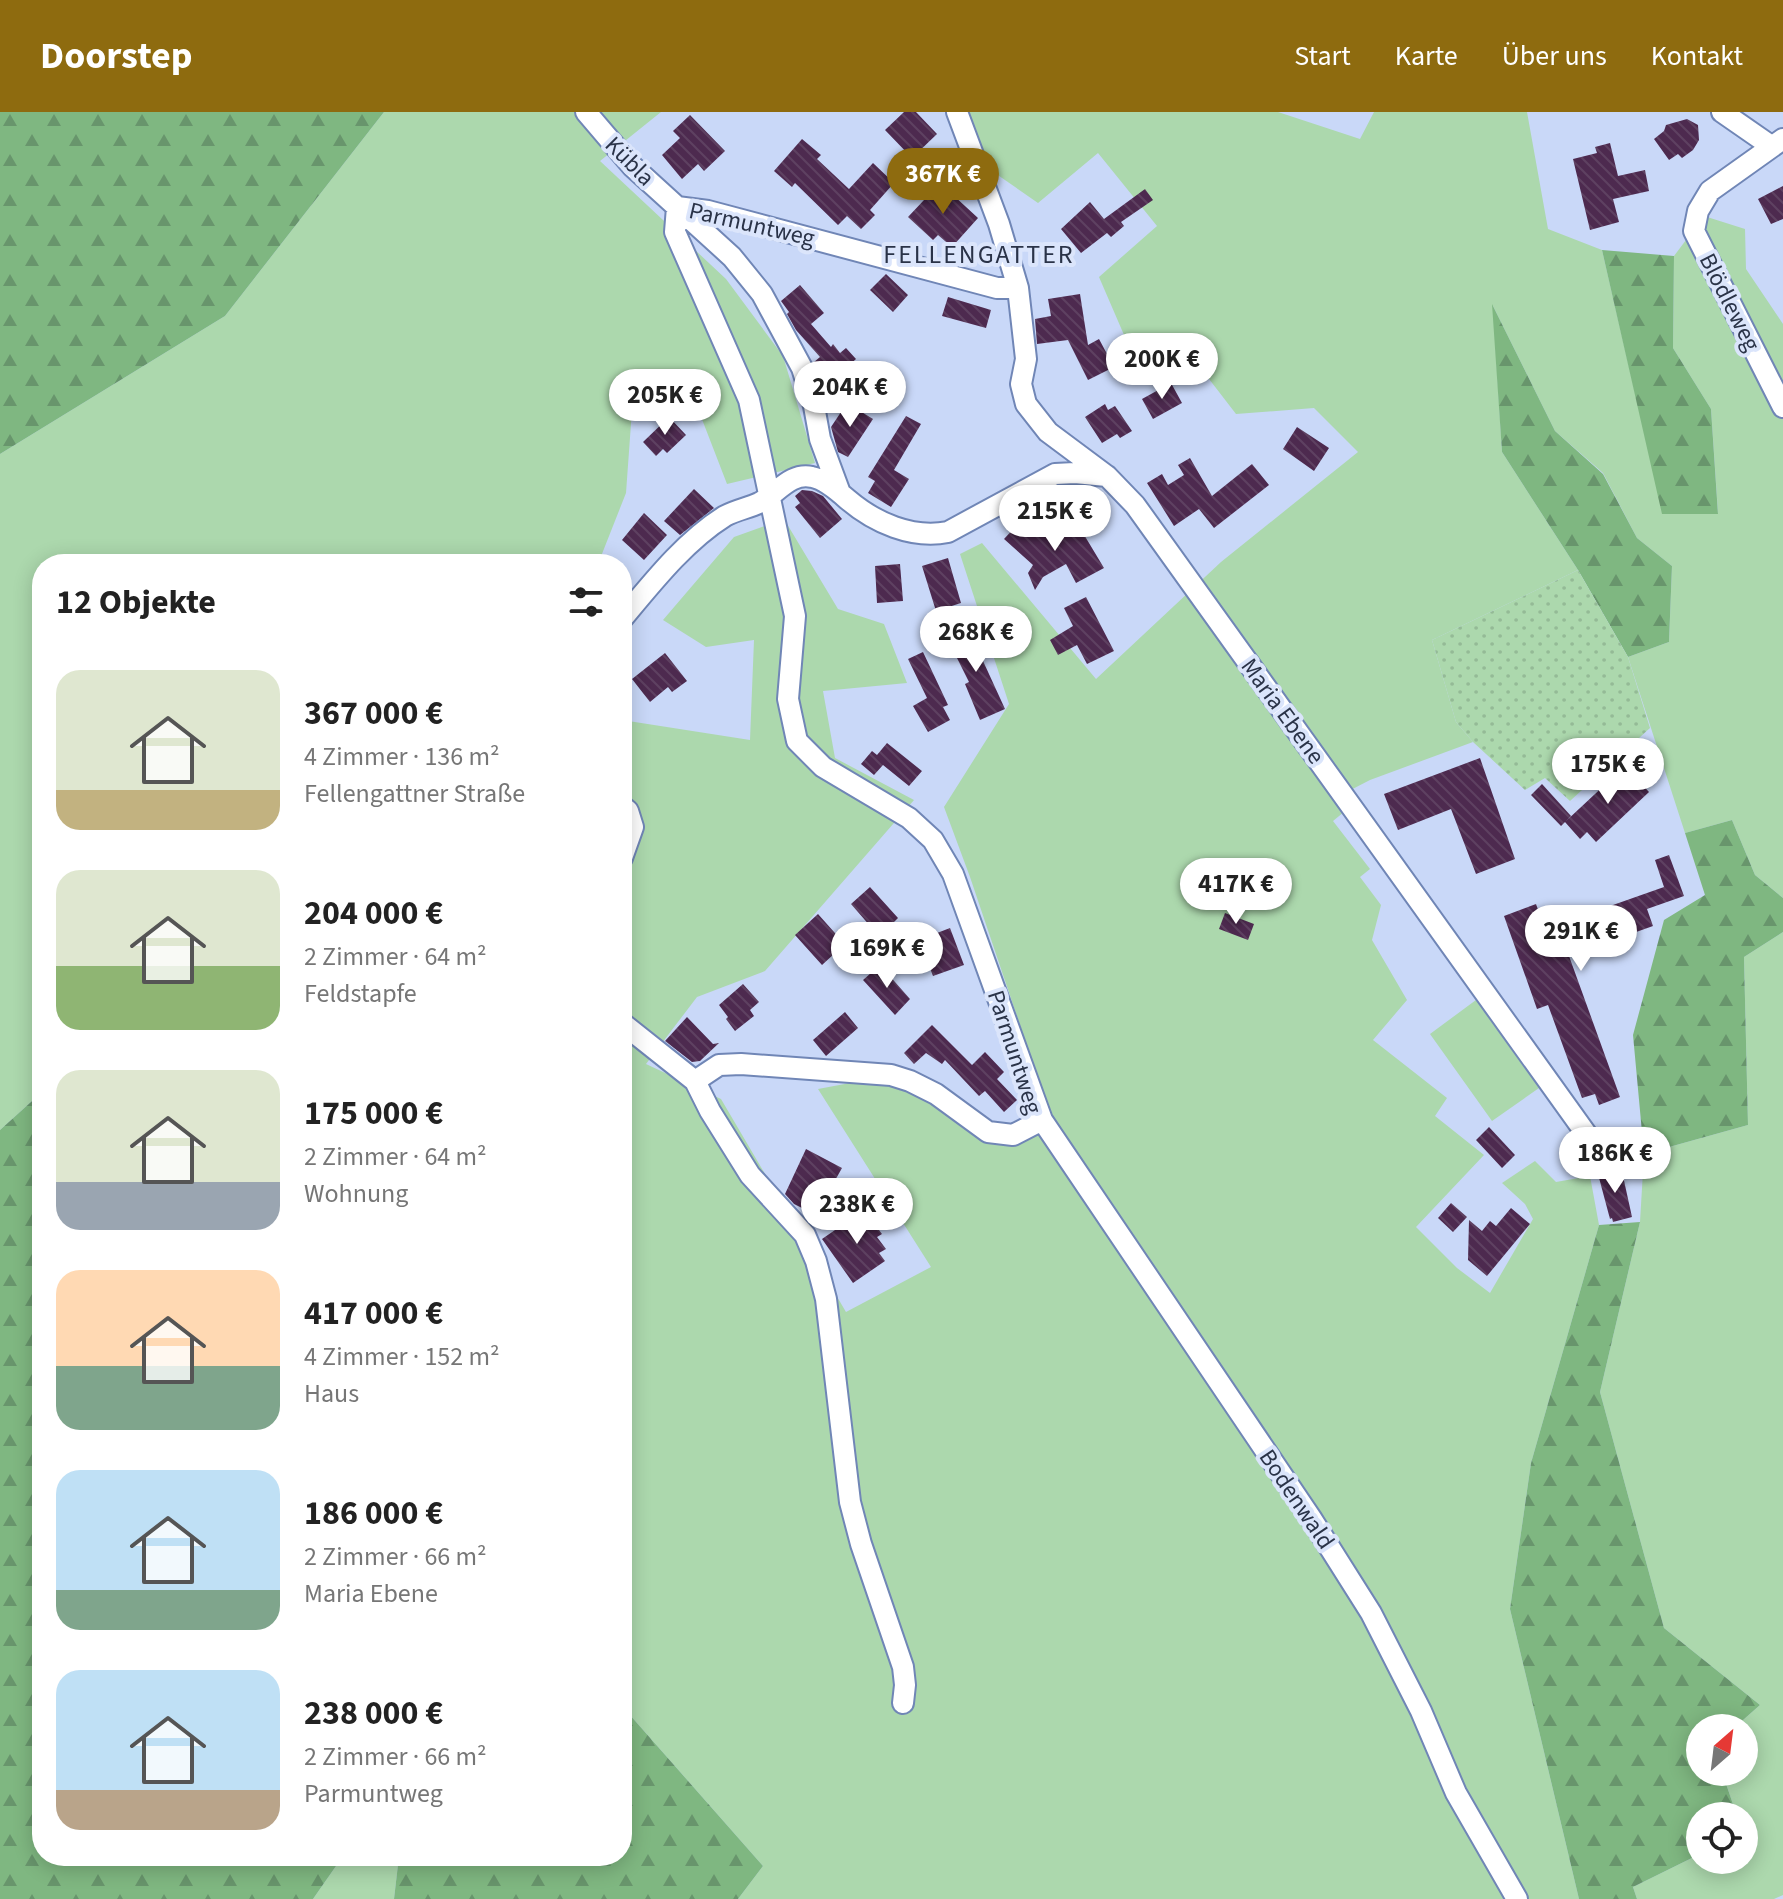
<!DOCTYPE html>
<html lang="de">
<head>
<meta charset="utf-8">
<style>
  :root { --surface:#fff; --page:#f6f6f6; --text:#222; --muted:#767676; --accent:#8e6b0f }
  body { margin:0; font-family:"Source Sans 3",sans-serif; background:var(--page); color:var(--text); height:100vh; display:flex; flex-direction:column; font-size:30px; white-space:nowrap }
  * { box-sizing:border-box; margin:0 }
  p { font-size:26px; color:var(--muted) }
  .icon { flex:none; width:44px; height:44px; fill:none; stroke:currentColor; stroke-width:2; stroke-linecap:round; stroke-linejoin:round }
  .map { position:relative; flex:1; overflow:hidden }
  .panel { position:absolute; left:32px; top:442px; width:600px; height:1312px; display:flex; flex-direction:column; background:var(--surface); border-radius:32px; box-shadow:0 4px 20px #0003 }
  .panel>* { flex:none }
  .needle { width:52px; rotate:28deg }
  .buttons { position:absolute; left:1686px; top:1602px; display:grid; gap:16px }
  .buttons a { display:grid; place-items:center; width:72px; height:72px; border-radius:50%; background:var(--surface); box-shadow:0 4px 20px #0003; font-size:40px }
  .price { position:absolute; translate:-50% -68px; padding:0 18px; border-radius:28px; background:#fff; color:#222; font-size:26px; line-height:52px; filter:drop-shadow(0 2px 4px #0008) }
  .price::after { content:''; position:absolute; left:50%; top:48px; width:24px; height:18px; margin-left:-12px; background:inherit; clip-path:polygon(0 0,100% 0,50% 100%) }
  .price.on { background:var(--accent); color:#fff }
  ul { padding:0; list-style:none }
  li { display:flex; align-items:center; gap:24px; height:200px; padding:0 24px }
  li span { display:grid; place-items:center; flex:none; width:224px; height:160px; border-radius:24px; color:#555 }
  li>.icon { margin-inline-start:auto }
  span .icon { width:96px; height:96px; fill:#fffc; stroke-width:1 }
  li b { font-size:34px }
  h2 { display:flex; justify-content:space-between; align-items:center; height:96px; padding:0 24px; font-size:34px }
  header { display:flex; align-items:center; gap:48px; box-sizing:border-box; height:112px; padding:0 40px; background:var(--accent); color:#fff }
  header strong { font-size:38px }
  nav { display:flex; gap:44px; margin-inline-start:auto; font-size:28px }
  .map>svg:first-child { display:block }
</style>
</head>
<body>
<header>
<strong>Doorstep</strong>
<nav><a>Start</a><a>Karte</a><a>Über uns</a><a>Kontakt</a></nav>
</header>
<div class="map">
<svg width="1783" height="1787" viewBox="0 0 1783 1787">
  <defs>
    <pattern id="forest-firs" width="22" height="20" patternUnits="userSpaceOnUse" patternTransform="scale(2)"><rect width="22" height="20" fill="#7fb781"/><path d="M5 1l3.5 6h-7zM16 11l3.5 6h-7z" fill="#68956c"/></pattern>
    <pattern id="garden-dots" width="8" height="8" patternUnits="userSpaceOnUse" patternTransform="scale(2)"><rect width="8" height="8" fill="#acd8ad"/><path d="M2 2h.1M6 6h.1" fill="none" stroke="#94ba96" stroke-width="1.8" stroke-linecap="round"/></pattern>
    <pattern id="building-back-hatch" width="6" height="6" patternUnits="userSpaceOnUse" patternTransform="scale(2)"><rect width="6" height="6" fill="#4d2a4f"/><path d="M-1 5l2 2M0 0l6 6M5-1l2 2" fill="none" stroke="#5e4161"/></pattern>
  </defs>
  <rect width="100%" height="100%" fill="#c9d8f8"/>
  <!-- green -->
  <path fill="#acd8ad" d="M 384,0 L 661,0 L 600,49 L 726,167 L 783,244 L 815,351 L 727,372 L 693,284 L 634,270 L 626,381 L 598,452 L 42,452 L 42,980 L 0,1018 L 0,342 L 225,204 Z
    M 969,0 L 1278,0 L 1360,27 L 1374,0 L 1527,0 L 1548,117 L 1602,138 L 1663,402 L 1718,401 L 1711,297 L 1673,236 L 1674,144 L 1704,104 L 1745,117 L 1746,157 L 1783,212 L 1783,786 L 1755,763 L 1732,708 L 1685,721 L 1628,545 L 1669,530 L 1672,454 L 1637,426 L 1603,361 L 1555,319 L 1493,194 L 1502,340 L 1578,458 L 1432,528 L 1456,610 L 1473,630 L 1370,668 L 1337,685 L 1344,700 L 1333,709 L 1370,757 L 1360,765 L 1381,793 L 1372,828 L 1407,888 L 1373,928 L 1447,986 L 1435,1004 L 1484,1043 L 1416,1115 L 1457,1156 L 1490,1181 L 1533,1107 L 1525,1092 L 1502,1071 L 1535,1049 L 1556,1070 L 1590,1064 L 1599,1113 L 1531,1351 L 1510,1497 L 1579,1787 L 738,1787 L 763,1754 L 622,1594 L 622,608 L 750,628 L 754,528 L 706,535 L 663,508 L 734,425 L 784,407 L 838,497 L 884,512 L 907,571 L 823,579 L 835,646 L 914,688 L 765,859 L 697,885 L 646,952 L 721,987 L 846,1200 L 931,1155 L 818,977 L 914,959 L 999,1016 L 1049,999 L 970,765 L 944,695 L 1009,592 L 960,442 L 982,431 L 1096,567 L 1221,450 L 1358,340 L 1314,296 L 1236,302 L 1179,228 L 1137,253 L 1099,165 L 1157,114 L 1098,41 L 1038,91 L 989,57 Z
    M 1783,820 L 1783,1783 L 1774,1787 L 1637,1787 L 1633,1775 L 1700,1742 L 1700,1748 L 1744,1748 L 1744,1704 L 1737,1704 L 1722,1660 L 1744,1660 L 1744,1616 L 1734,1616 L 1760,1593 L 1664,1516 L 1600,1280 L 1640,1110 L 1644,1042 L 1748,1013 L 1744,845 Z
    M 1476,888 L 1539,976 L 1492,1009 L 1430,922 Z
    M 343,1744 L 399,1744 L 394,1787 L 313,1787 Z"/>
  <!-- forest -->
  <path fill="url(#forest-firs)" d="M 0,0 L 384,0 L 225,204 L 0,342 Z
    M 1602,138 L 1674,144 L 1673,236 L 1711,297 L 1718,402 L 1662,402 Z
    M 1492,192 L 1555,319 L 1603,362 L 1637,426 L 1672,454 L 1669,530 L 1628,545 L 1578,458 L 1502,340 Z
    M 1732,708 L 1755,763 L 1783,786 L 1783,820 L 1744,845 L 1748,1013 L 1644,1042 L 1633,923 L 1664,808 L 1705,783 L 1685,721 Z
    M 42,980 L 42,1744 L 343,1744 L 313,1787 L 0,1787 L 0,1018 Z
    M 1640,1110 L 1600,1280 L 1664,1516 L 1760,1593 L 1734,1616 L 1700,1616 L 1700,1660 L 1722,1660 L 1737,1704 L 1700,1704 L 1700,1742 L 1633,1775 L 1637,1787 L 1579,1787 L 1510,1497 L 1531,1351 L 1599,1113 Z
    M 622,1594 L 763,1754 L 738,1787 L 394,1787 L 399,1744 L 622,1744 Z"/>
  <!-- garden -->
  <path fill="url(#garden-dots)" d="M 1578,458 L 1628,545 L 1650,616 L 1570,689 L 1545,666 L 1525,678 L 1473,630 L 1456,610 L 1432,528 Z"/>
  <!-- building -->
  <path fill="url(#building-back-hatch)" d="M 904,0 L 916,0 L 937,22 L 912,46 L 885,18 Z
    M 690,3 L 725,39 L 704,59 L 698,52 L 682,67 L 662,43 L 680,26 L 673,19 Z
    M 1687,7 L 1698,13 L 1699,28 L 1693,38 L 1682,46 L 1678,42 L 1669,48 L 1654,27 L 1664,19 L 1666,13 Z
    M 802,27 L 821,43 L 817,47 L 849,77 L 873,51 L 894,71 L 870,98 L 875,103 L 861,117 L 847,104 L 838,113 L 795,71 L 792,75 L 774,59 Z
    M 1610,31 L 1618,64 L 1645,58 L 1649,79 L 1613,87 L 1619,110 L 1590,118 L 1573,47 L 1597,41 L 1595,35 Z
    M 940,71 L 978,106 L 952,135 L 938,123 L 933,128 L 908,105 Z
    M 1783,74 L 1783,107 L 1771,112 L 1758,87 Z
    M 1145,77 L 1153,88 L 1121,110 L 1124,114 L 1111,125 L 1107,121 L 1081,141 L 1061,117 L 1090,90 L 1104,107 Z
    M 886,162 L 908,183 L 893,200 L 870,178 Z
    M 800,173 L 824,201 L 811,212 L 831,235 L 833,232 L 840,241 L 846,236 L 856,247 L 825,275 L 820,269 L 814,250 L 820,245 L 796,218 L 787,202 L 789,200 L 781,189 Z
    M 1080,182 L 1088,233 L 1099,227 L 1114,255 L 1088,268 L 1068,228 L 1037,232 L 1035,207 L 1051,204 L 1048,187 Z
    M 948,185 L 991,198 L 986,216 L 942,204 Z
    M 1171,271 L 1182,291 L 1153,307 L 1142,287 Z
    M 847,291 L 873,307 L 848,345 L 838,340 L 831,315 Z
    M 1105,292 L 1108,298 L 1115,294 L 1132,319 L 1120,326 L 1117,322 L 1102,331 L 1085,305 Z
    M 906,304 L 921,312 L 894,358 L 909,367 L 891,395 L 868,381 L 875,369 L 868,365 Z
    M 669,305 L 686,323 L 667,341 L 663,337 L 656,344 L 643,330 Z
    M 1297,315 L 1329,336 L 1314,359 L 1283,337 Z
    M 1190,346 L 1212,384 L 1252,352 L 1269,373 L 1214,416 L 1199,397 L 1174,414 L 1147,371 L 1162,362 L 1168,373 L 1184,363 L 1178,353 Z
    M 694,377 L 714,396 L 680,423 L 664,409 Z
    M 802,378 L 812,379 L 823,384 L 842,407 L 820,426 L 795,395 L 800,391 L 795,384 Z
    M 644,401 L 667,423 L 644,448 L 622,428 Z
    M 1019,411 L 1032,423 L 1054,412 L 1064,425 L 1080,416 L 1104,456 L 1076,471 L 1066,452 L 1043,465 L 1035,478 L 1028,461 L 1033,453 L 1004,427 Z
    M 948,446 L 961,491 L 936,499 L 922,454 Z
    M 900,452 L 903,489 L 877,491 L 875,454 Z
    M 1086,485 L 1114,539 L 1087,552 L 1077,533 L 1058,543 L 1050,528 L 1073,514 L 1064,496 Z
    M 967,514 L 1005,597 L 980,608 L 965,572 L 969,570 L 946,524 Z
    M 923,540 L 948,593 L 943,595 L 950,608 L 928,620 L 913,594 L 927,586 L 908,547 Z
    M 665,541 L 687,569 L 672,580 L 668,575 L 650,590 L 632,567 Z
    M 887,631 L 922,659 L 909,674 L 883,653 L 874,663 L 861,652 L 872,639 L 877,643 Z
    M 1480,646 L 1515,747 L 1476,762 L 1451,697 L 1398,718 L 1384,682 Z
    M 1625,654 L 1649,680 L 1596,730 L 1587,720 L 1580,727 L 1565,710 Z
    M 1542,672 L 1571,704 L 1561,714 L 1531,683 Z
    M 1669,743 L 1684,784 L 1647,797 L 1653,814 L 1569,844 L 1620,985 L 1599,993 L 1595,982 L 1582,986 L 1548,893 L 1537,897 L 1504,804 L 1536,792 L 1545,817 L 1664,775 L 1655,748 Z
    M 870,775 L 898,806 L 894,810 L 900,817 L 884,830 L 851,792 Z
    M 1225,801 L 1254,812 L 1248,828 L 1219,817 Z
    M 818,802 L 842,829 L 831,838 L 834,842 L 822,853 L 795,823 Z
    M 950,816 L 964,853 L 933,864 L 919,828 Z
    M 880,853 L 910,887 L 895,903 L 863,868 Z
    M 743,872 L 759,890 L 750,898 L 754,904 L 735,919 L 726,907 L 728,905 L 719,893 Z
    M 845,900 L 858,916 L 826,944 L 813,928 Z
    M 687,905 L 713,932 L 719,931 L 700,949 L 692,950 L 665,929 Z
    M 932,913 L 972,953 L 985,940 L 1004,960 L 997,967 L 1017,988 L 1004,1000 L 985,979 L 979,984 L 945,948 L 942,952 L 926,941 L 914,952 L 904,941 Z
    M 1489,1015 L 1515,1043 L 1502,1056 L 1476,1028 Z
    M 806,1037 L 842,1056 L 833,1072 L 843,1077 L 826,1108 L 794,1092 L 785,1082 Z
    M 1621,1055 L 1632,1105 L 1613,1110 L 1612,1106 L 1610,1107 L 1598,1062 Z
    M 1451,1091 L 1467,1105 L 1453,1120 L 1438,1106 Z
    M 1511,1096 L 1530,1112 L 1487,1164 L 1468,1148 L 1469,1108 L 1482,1119 L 1490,1109 L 1496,1114 Z
    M 864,1098 L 882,1122 L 877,1125 L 886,1137 L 879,1141 L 885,1149 L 853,1171 L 822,1127 Z"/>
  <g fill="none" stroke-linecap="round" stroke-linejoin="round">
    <defs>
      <path id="minor" d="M 586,0 L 632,54 L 732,145 L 762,182 L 802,256 L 814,294 L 820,327 L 840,381
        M 957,0 L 999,112 L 1018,176 L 1026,247 L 1021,272 L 1026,292 L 1048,320 L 1107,364 L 1135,393 L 1587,1023
        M 1722,0 L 1771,34
        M 1783,27 L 1710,79 L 1698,99 L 1694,119 L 1783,295
        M 677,95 L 675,120 L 749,288 L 795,504 L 788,587 L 797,629 L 823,655 L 909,706 L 933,728 L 953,762 L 1042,1008 L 1311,1406 L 1371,1501 L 1421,1599 L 1456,1681 L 1517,1787
        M 677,95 L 708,99 L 997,176 L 1018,176
        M 622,507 C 652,471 685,429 725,404 C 736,398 748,396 759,391 C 777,382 790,360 812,365 C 824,367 838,379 847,387 C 875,411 912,427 948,420 L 1055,362 L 1075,361 L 1107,364
        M 622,694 L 628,699 L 633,715 L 622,746
        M 622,911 L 695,969 L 710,999 L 750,1063 L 805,1123 L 816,1149 L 826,1187 L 850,1390 L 861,1432 L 903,1555 L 905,1573 L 903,1591
        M 695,969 L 719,953 L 741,952 L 891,963 L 910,969 L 936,982 L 988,1020 L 1013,1023 L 1042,1008"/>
    </defs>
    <!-- minor casing -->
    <use href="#minor" stroke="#7086b6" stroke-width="24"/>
    <!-- minor -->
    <use href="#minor" stroke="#fff" stroke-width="20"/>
  </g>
  <g text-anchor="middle" stroke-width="8" stroke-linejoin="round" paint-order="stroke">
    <!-- street labels -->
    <g font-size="24" fill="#2a3348" stroke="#dbe5fb">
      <text transform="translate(630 49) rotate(45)" y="8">Kübla</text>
      <text transform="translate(752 112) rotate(13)" y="8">Parmuntweg</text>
      <text transform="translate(1730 190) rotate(63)" y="8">Blödleweg</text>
      <text transform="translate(1283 599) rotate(54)" y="8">Maria Ebene</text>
      <text transform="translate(1015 940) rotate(72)" y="8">Parmuntweg</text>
      <text transform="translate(1297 1387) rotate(56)" y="8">Bodenwald</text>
    </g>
    <!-- neighbourhood labels -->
    <g font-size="26" letter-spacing="2" fill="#2a3348" stroke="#dbe5fb">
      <text x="979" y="151">FELLENGATTER</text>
    </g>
  </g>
</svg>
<div class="buttons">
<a><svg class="needle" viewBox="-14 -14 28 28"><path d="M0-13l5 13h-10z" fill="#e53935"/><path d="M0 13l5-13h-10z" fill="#767676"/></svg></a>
<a><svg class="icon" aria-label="locate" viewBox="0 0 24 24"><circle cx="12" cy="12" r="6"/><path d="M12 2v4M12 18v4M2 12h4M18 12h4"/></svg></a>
</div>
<b class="price on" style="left:943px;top:104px">367K €</b>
<b class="price" style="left:1162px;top:289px">200K €</b>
<b class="price" style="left:850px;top:317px">204K €</b>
<b class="price" style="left:665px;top:325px">205K €</b>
<b class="price" style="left:1055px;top:441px">215K €</b>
<b class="price" style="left:976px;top:562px">268K €</b>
<b class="price" style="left:1608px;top:694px">175K €</b>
<b class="price" style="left:1236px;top:814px">417K €</b>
<b class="price" style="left:1581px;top:861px">291K €</b>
<b class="price" style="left:887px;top:878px">169K €</b>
<b class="price" style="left:1615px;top:1083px">186K €</b>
<b class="price" style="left:857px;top:1134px">238K €</b>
<section class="panel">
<h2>12 Objekte<svg class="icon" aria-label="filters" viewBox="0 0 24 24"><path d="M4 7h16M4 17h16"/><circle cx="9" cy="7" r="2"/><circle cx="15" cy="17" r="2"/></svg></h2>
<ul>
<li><span style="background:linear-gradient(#dfe7d0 75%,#c2b280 0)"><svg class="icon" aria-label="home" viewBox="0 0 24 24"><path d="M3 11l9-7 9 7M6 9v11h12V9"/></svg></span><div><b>367 000 €</b><p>4 Zimmer · 136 m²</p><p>Fellengattner Straße</p></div></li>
<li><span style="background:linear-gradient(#dfe7d0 60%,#8fb573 0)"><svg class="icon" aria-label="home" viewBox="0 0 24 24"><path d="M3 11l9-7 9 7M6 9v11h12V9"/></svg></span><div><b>204 000 €</b><p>2 Zimmer · 64 m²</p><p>Feldstapfe</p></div></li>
<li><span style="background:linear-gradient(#dfe7d0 70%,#9aa5b1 0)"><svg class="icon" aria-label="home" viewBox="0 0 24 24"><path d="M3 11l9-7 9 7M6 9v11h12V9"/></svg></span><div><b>175 000 €</b><p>2 Zimmer · 64 m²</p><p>Wohnung</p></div></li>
<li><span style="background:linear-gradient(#ffd9b3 60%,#7fa58c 0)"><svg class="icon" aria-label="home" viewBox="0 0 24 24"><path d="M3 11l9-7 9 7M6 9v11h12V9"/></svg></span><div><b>417 000 €</b><p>4 Zimmer · 152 m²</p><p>Haus</p></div></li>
<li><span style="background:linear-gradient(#bfe0f5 75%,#7fa58c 0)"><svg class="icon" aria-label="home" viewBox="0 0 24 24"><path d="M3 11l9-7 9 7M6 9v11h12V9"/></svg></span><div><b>186 000 €</b><p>2 Zimmer · 66 m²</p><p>Maria Ebene</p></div></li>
<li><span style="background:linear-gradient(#bfe0f5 75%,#b9a48a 0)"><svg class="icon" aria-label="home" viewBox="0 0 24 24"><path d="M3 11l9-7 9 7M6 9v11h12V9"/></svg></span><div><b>238 000 €</b><p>2 Zimmer · 66 m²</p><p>Parmuntweg</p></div></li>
</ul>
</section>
</div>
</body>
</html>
